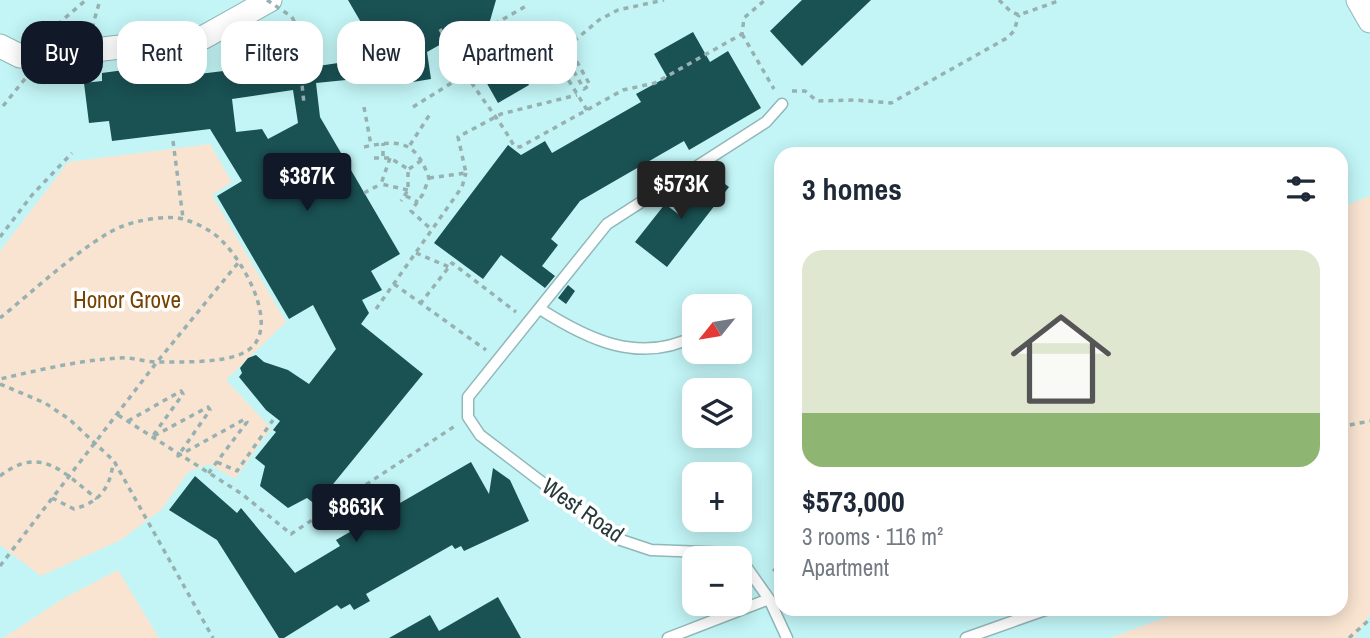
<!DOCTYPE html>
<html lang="en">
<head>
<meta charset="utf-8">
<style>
  :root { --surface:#fff; --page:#f6f6f7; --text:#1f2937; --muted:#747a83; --accent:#111827 }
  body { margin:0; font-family:"Archivo Narrow",sans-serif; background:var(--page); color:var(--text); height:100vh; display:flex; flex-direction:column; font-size:26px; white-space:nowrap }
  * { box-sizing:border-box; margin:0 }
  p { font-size:23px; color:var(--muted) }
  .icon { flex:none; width:38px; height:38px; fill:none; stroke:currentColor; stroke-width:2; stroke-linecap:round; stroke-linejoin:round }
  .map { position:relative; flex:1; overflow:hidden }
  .panel { position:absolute; left:774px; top:147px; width:574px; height:469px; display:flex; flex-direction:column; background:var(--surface); border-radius:21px; box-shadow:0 4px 18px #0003 }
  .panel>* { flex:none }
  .top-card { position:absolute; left:21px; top:21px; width:648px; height:63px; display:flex; gap:14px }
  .needle { width:46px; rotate:240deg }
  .tools { position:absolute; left:682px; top:294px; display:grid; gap:14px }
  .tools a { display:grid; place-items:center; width:70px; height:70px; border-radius:14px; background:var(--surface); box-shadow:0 4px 18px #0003; font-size:35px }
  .price { position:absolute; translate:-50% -60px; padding:0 16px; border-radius:7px; background:var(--accent); color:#fff; font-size:23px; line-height:46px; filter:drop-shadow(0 2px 4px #0008) }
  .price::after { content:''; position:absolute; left:50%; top:42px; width:21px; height:16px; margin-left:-10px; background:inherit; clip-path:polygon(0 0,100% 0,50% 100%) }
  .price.on { background:#222; color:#fff }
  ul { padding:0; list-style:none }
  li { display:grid; align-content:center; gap:14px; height:371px; padding:0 28px }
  li span { display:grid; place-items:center; height:217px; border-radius:21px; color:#555 }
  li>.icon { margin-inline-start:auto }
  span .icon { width:126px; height:126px; fill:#fffc; stroke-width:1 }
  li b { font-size:30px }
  h2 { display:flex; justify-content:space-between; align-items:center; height:84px; padding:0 28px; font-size:30px }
  .tag { padding:0 24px; border-radius:21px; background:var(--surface); box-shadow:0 4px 18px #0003; font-size:24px; line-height:63px }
  .tag.on { background:var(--accent); color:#fff }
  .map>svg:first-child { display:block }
</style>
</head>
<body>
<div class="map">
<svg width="1370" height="638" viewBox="0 0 1370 638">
  <rect width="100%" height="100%" fill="#defefe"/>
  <!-- built -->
  <path fill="#c3f5f6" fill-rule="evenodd" d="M 0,0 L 1370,0 L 1370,638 L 0,638 ZM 780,154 L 1340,154 L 1340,609 L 780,609 ZM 695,306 L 740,306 L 740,352 L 695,352 ZM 695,390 L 740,390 L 740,436 L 695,436 ZM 695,474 L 740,474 L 740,520 L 695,520 ZM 695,558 L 740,558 L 740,604 L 695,604 Z"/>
  <!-- green -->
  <path fill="#f9e4d1" d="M 210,144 L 232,182 L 212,195 L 286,322 L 226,380 L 271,428 L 235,479 L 209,464 L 188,472 L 162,509 L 121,540 L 41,576 L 0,545 L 0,251 L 68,162 Z
    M 1370,196 L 1370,614 L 1355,638 L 1110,638 L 1188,609 L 1340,609 L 1341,207 Z
    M 118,570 L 159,638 L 3,638 L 64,598 Z"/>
  <!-- building -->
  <path fill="#1a5153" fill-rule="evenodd" d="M 348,0 L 496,0 L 479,59 L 506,44 L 529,85 L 498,103 L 459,34 L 427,52 L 431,79 L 407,83 L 383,79 L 357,82 L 356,79 L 316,83 L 320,117 L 400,254 L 371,271 L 382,290 L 362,300 L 369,313 L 361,324 L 423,374 L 316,505 L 307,498 L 288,508 L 260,486 L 265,466 L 255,458 L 276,432 L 273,430 L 280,421 L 266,410 L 239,377 L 242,373 L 240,368 L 248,358 L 256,355 L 264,362 L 288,370 L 309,384 L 336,349 L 313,305 L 289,319 L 217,196 L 242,181 L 210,129 L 112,141 L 109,121 L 89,123 L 84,83 L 102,81 L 102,73 L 197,60 L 199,74 L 240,69 L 238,56 L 248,55 L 246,40 L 269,37 L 271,52 L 290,49 L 292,65 L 304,63 L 305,68 L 338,63 L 373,43 ZM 293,90 L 298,123 L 268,139 L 262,129 L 236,132 L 232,99 Z
    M 802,0 L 871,0 L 802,66 L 770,31 Z
    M 693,32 L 710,62 L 728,51 L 761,108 L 689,150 L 684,141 L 580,201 L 551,239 L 558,245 L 542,266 L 555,276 L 545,288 L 501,255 L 483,279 L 434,243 L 508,145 L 521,155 L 545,141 L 552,153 L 641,102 L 636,94 L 667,77 L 654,54 Z
    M 706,170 L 729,187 L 667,267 L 635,242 L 665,204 L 681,216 L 701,190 L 692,183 Z
    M 568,285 L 575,291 L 566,304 L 558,298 Z
    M 471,462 L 489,494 L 493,468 L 510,480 L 529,521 L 464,551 L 461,546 L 455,549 L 452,545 L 366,594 L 370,601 L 354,610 L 350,604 L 341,609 L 337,605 L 284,638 L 279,638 L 217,540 L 169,510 L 195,476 L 237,513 L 241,508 L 295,573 L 340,546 L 336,540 Z
    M 498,597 L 521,638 L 389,638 L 430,615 L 439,631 Z"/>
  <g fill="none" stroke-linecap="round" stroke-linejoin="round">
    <defs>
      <path id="service" d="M 540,309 C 587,339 639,365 695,336
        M 740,558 L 731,553 L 651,550 L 615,538 L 480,435 L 468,417 L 468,397 L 607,224 L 766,122 L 782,104
        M 740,558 L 769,599 L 787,638
        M 668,638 L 769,599
        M 966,638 L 1048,609"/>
      <path id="minor" d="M 1358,0 L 1370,21
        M 0,46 L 20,56 L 36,57 L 204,37 L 270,0"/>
    </defs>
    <!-- service casing -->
    <use href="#service" stroke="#91b7b8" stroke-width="13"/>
    <!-- minor casing -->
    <use href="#minor" stroke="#91b7b8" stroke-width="25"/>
    <!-- path -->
    <path stroke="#97b1b1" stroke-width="3.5" stroke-dasharray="5 5" stroke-linecap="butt" d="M 999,0 L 1010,11 L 1019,15 L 1061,0
      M 292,17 L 296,25 L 304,104
      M 92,28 L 100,0
      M 742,34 L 774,89
      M 451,49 L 526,6
      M 558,63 L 554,55 L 568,46
      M 466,74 C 482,100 500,120 514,146 L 520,147 L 623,90 L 655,83 L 742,34 L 744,18 L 765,0
      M 792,91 L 805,91 L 817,101 L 855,100 L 891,103 L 1007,38 L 1014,31 L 1019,15
      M 364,107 L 371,145
      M 413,107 L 466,74 L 440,29
      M 587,110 L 558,63 L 566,58 L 584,89 L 590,85 L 568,46 L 599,20 L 618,10 L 664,0
      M 173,141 L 183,218
      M 410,145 L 430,114
      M 364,147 C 400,139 416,141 429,178 L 423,194 L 411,211 L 432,230
      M 383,156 L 383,143
      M 374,158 L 390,158 L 408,169 L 408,190 L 401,201
      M 390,158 L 381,184 L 408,190
      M 409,169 L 422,160
      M 429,178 L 466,173 L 458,137 L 501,114 L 577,95
      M 364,193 L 381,184
      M 406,196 L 418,202
      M 0,237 L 32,195 L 72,153
      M 416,253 L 449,267
      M 394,284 L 486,350
      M 420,304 L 452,263 L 516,312
      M 376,309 L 462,187 L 466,173
      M 0,318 C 30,294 90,238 123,226 C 138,220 170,214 186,220 C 198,224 213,231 222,241 C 245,263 286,336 241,354 C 220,363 180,362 157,362 C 145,362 132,357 120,358 C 80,360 39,370 0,379
      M 0,384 L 45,403 L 69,419 L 114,461 L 213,638
      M 118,415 L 242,494 L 291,534 L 455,426
      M 128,421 L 181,391 L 183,394 L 152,437 L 208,407 L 210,410 L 178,456 L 245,419 L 247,422 L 207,475
      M 1340,427 L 1370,421
      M 217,462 L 237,471 L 273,420
      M 0,476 C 41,444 64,473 97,499
      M 52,498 L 74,509 C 100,502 110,488 113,463
      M 0,566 L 157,362 L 238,263
      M 773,571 L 780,566
      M 1349,638 L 1370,619"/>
    <!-- service -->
    <use href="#service" stroke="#fff" stroke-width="10"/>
    <!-- minor -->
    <use href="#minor" stroke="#fff" stroke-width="23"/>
    <!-- path-bridge -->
    <path stroke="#97b1b1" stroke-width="3.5" stroke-dasharray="5 5" stroke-linecap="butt" d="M 267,0 L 292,17
      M 3,106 L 29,74 L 43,37 L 86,0"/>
  </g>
  <g text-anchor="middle" stroke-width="7" stroke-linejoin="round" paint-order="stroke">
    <!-- park labels -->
    <g font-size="23" fill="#774200" stroke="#fff">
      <text x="127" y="308">Honor Grove</text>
    </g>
    <!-- street labels -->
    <g font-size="23" fill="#293939" stroke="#fff">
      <text transform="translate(583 510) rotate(35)" y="8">West Road</text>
    </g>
  </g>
</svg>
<div class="tools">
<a><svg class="needle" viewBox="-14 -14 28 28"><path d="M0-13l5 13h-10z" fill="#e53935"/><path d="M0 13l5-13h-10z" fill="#747a83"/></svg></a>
<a><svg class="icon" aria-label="layers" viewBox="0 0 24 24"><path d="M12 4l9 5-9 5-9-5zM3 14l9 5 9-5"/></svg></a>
<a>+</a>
<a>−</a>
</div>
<b class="price" style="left:307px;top:213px">$387K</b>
<b class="price on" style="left:681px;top:221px">$573K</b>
<b class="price" style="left:356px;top:544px">$863K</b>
<div class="top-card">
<a class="tag on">Buy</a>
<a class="tag">Rent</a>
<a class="tag">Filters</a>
<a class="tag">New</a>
<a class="tag">Apartment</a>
</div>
<section class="panel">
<h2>3 homes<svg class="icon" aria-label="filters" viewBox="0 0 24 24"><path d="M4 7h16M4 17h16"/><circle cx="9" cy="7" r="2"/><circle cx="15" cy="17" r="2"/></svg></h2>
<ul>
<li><span style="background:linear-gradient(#dfe7d0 75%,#8fb573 0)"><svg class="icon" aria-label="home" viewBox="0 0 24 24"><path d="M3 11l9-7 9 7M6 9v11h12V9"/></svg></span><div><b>$573,000</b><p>3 rooms · 116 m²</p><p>Apartment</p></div></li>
</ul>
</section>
</div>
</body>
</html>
